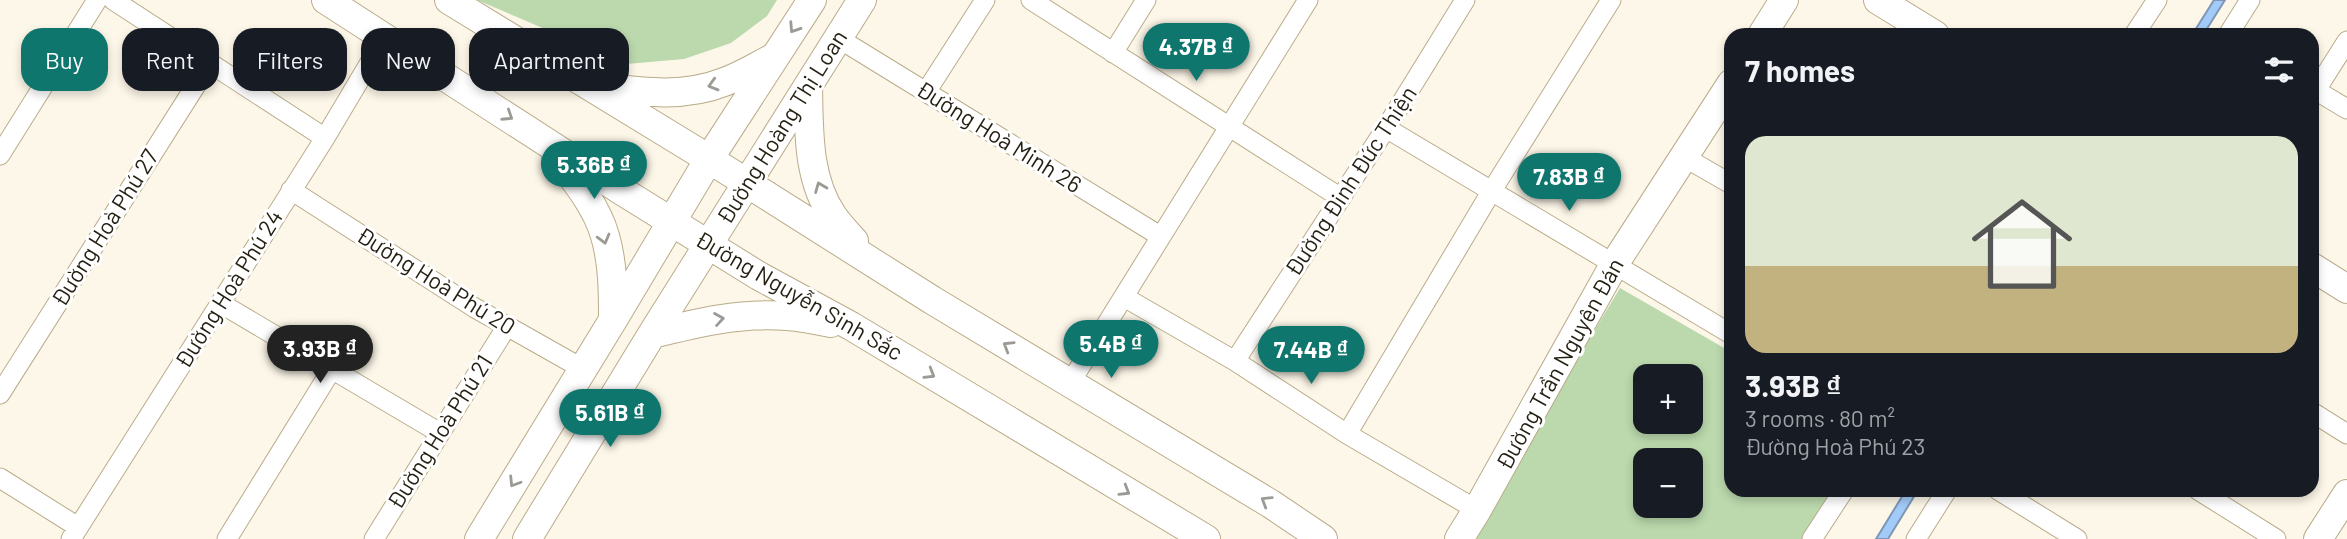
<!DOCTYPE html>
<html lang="en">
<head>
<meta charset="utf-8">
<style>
  :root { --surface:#171b24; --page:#242831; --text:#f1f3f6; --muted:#9ea1a6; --line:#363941; --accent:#0f766e }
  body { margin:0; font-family:Barlow,sans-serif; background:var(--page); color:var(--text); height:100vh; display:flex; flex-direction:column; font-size:26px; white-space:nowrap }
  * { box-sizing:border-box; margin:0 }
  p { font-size:23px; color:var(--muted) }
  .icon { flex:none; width:38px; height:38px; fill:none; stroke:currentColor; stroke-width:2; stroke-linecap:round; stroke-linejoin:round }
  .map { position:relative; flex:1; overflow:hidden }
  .side { position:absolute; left:1724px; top:28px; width:595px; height:469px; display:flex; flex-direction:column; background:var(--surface); border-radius:21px; box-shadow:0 4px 10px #0003 }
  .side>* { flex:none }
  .top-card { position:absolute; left:21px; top:28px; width:665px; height:63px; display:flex; gap:14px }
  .buttons { position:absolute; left:1633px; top:364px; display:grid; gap:14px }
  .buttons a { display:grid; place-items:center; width:70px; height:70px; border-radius:14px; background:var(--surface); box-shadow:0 4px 10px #0003; font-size:35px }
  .price { position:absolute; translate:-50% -60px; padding:0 16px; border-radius:24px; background:var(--accent); color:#fff; font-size:23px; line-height:46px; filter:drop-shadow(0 2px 4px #0008) }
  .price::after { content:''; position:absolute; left:50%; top:42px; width:21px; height:16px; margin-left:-10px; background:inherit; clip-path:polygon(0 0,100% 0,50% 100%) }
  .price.selected { background:#222; color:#fff }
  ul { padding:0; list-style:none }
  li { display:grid; align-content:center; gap:14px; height:371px; padding:0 21px }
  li+li { border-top:2px solid var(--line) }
  li span { display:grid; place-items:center; height:217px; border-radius:21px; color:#555 }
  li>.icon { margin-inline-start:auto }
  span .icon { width:126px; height:126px; fill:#fffc; stroke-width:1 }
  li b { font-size:30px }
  h2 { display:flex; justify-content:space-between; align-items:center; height:84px; padding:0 21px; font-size:30px }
  .tag { padding:0 24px; border-radius:21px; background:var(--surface); box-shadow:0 4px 10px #0003; font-size:24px; line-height:63px }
  .tag.selected { background:var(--accent); color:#fff }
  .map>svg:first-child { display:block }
</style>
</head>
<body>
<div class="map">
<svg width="2347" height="539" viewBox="0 0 2347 539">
  <rect width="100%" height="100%" fill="#fdf7e9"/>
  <!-- green -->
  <path fill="#bbd9ad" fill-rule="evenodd" d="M 477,0 L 777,0 L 767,16 L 731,43 L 684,59 L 627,64 Z
    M 1620,288 L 1731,352 L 1731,490 L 1833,490 L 1802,539 L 1469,539 ZM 1645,376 L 1690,376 L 1690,422 L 1645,422 ZM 1645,460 L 1690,460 L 1690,506 L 1645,506 Z"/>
  <!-- water -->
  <path fill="#a3cbf9" stroke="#7d97b4" stroke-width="2" d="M 2214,0 L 2225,0 L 2203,35 L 2192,35 Z
    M 1906,490 L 1918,490 L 1888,539 L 1876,539 Z"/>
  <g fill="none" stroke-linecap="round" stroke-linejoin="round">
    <defs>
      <path id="street" d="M 113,0 L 325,138
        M 1031,0 L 1341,198
        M 2134,35 L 2157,0
        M 2228,35 L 2250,0
        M 838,38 L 1160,236
        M 1113,53 L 1146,0
        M 2312,88 L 2347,109
        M 2316,90 L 2347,41
        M 926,92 L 985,0
        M 1386,128 L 1731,334
        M 0,155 L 97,0
        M 1684,157 L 1731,184
        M 291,190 L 475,308 L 583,369
        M 1124,297 L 1235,361 L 1347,434 L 1477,510
        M 220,303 L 440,433
        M 1235,361 L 1386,128 L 1465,0
        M 1070,383 L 1308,0
        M 0,394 L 210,63
        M 2312,412 L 2347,434
        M 1347,434 L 1491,192 L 1611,0
        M 0,478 L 78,527
        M 1998,490 L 2077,539
        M 2198,490 L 2276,539
        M 71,539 L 325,138 L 385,37
        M 227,539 L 332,369
        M 374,539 L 507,326
        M 1812,539 L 1844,490
        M 1916,539 L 1947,490"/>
      <path id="secondary" d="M 326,0 L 622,191 L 759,276 L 851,326 L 1206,539
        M 449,0 L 709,159 L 932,300 L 1271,504 L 1323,539
        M 1878,0 L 1935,35
        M 1762,35 L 1784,0
        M 808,86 C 809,129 807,179 833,216 C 839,225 847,233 854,241
        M 600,87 C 642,92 684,98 724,82 C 741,76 757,66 773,58
        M 556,156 C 575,180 597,207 605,236 C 613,263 613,292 613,320
        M 2312,267 L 2347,289
        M 652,334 C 696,323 742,312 787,316 C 802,317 817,320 831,323
        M 479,539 L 613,320 L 709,159 L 812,0
        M 527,539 L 652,334 L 862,0
        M 1459,539 L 1477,510 L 1615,263 L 1731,84
        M 2318,539 L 2347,494"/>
    </defs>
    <!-- street casing -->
    <use href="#street" stroke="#baac8a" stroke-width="21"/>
    <!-- secondary casing -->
    <use href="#secondary" stroke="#baac8a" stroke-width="30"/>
    <!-- street -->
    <use href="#street" stroke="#fff" stroke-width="19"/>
    <!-- secondary -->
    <use href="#secondary" stroke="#fff" stroke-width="28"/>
  </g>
  <!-- one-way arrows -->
  <defs><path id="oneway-chevron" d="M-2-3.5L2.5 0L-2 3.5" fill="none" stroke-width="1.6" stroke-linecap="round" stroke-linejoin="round" transform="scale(1.75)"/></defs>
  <g stroke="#9c9a94">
    <use href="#oneway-chevron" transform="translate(794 28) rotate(123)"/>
    <use href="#oneway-chevron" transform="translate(713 85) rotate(164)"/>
    <use href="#oneway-chevron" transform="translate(508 116) rotate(33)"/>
    <use href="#oneway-chevron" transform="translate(820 187) rotate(-112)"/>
    <use href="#oneway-chevron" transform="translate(604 239) rotate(75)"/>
    <use href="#oneway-chevron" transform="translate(719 319) rotate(-9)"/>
    <use href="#oneway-chevron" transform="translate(1008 346) rotate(-149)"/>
    <use href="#oneway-chevron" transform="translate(930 374) rotate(31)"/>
    <use href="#oneway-chevron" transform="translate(514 482) rotate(122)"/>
    <use href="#oneway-chevron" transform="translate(1125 491) rotate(31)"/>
    <use href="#oneway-chevron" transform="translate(1266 501) rotate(-148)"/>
  </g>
  <g text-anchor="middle" stroke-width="6" stroke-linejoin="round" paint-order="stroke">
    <!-- street labels -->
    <g font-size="23" fill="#241f12" stroke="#fff">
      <text transform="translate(782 127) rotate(-58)" y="8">Đường Hoàng Thị Loan</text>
      <text transform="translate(999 137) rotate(32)" y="8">Đường Hoà Minh 26</text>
      <text transform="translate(1351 181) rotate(-57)" y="8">Đường Đinh Đức Thiện</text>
      <text transform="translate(105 228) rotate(-58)" y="8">Đường Hoà Phú 27</text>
      <text transform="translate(436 281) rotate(32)" y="8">Đường Hoà Phú 20</text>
      <text transform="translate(229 289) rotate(-58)" y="8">Đường Hoà Phú 24</text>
      <text transform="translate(799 296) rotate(30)" y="8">Đường Nguyễn Sinh Sắc</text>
      <text transform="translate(1560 364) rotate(-61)" y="8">Đường Trần Nguyên Đán</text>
      <text transform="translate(440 432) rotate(-58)" y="8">Đường Hoà Phú 21</text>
    </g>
  </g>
</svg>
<div class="buttons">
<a>+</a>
<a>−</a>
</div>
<b class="price" style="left:1196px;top:83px">4.37B ₫</b>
<b class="price" style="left:594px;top:201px">5.36B ₫</b>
<b class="price" style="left:1569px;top:213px">7.83B ₫</b>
<b class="price" style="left:1111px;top:380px">5.4B ₫</b>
<b class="price selected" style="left:320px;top:385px">3.93B ₫</b>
<b class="price" style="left:1311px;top:386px">7.44B ₫</b>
<b class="price" style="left:610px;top:449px">5.61B ₫</b>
<div class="top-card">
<a class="tag selected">Buy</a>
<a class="tag">Rent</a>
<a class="tag">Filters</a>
<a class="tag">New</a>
<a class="tag">Apartment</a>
</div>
<section class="side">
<h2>7 homes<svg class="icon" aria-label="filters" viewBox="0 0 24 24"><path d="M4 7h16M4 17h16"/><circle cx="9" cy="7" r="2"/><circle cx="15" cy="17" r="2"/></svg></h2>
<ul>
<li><span style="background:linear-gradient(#dfe7d0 60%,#c2b280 0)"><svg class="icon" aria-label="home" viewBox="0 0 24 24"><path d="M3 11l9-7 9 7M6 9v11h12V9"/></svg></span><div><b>3.93B ₫</b><p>3 rooms · 80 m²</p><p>Đường Hoà Phú 23</p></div></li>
</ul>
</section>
</div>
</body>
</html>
